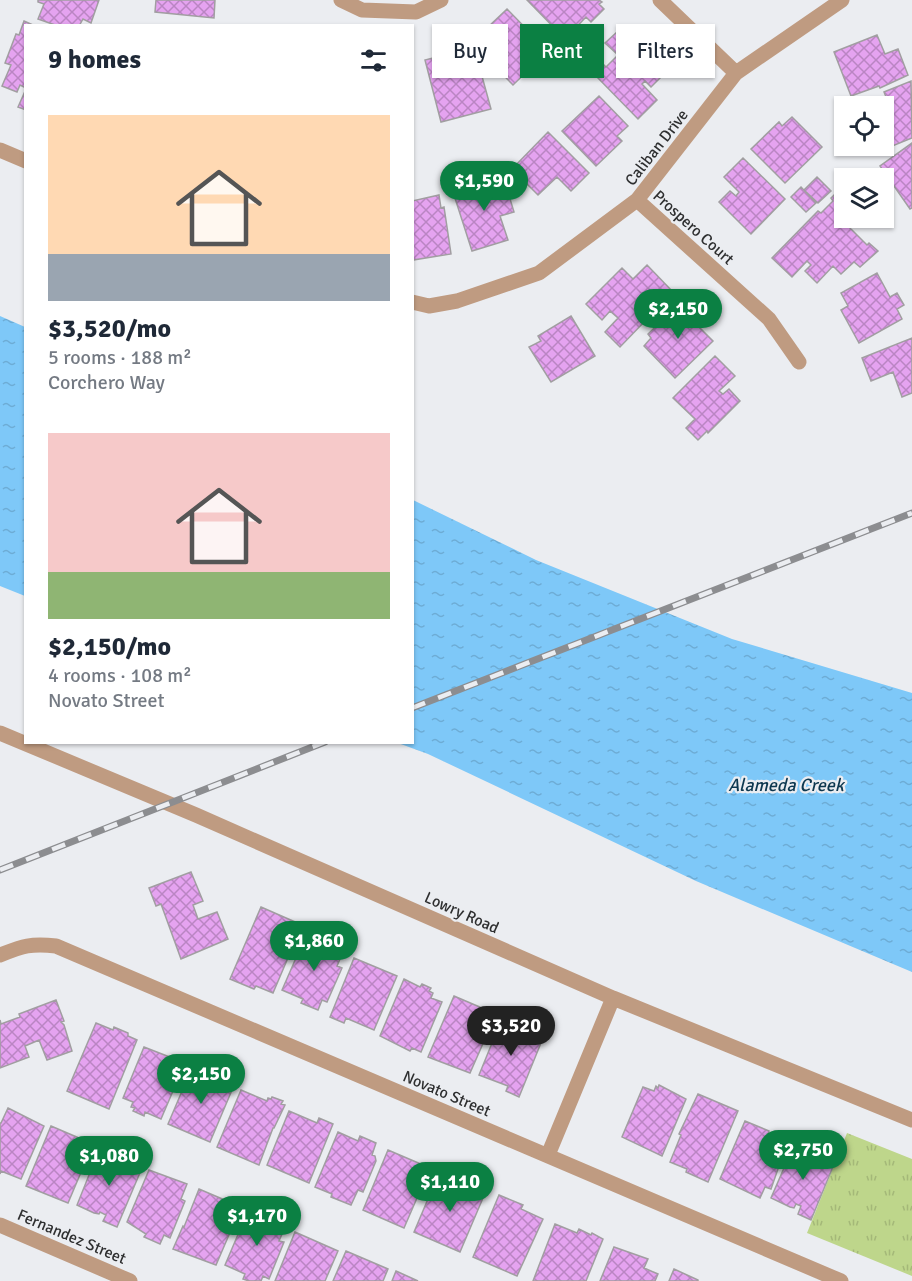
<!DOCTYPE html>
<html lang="en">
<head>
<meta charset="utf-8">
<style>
  :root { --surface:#fff; --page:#f2f2f3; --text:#1f2937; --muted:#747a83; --accent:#0b8043 }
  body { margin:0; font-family:Signika,sans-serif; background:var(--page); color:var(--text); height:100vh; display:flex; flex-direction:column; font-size:22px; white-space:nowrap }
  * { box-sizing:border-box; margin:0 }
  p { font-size:20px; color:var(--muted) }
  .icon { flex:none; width:33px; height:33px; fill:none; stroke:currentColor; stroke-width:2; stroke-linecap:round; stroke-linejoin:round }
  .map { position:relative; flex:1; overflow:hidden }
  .drawer { position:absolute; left:24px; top:24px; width:390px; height:720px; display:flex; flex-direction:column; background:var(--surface); border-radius:0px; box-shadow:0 2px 4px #0004 }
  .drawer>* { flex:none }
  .hud { position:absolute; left:432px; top:24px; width:390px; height:54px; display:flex; gap:12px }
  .fabs { position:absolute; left:834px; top:96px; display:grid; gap:12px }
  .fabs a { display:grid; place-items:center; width:60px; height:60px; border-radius:0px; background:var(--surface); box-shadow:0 2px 4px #0004; font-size:30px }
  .price { position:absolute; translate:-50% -51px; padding:0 14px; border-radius:21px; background:var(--accent); color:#fff; font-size:20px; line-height:39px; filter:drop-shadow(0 2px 3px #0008) }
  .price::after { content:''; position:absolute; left:50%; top:36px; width:18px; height:14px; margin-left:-9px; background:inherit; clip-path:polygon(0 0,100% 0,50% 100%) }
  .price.current { background:#222; color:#fff }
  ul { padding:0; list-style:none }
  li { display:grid; align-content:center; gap:12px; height:318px; padding:0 24px }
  li span { display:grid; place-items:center; height:186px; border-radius:0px; color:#555 }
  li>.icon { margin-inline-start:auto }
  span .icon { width:108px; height:108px; fill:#fffc; stroke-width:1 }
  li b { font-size:26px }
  h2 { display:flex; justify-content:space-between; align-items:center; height:72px; padding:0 24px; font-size:26px }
  .tag { padding:0 21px; border-radius:0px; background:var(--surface); box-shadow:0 2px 4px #0004; font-size:21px; line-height:54px }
  .tag.current { background:var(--accent); color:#fff }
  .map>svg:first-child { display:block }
</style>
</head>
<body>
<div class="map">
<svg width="912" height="1281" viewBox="0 0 912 1281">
  <defs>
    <pattern id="grass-tufts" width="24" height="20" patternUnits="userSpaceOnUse" patternTransform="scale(1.5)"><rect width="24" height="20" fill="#bed68b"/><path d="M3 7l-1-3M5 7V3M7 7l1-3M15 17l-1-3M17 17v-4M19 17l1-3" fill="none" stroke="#a4b878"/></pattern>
    <pattern id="water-ripples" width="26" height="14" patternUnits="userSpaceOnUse" patternTransform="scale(1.5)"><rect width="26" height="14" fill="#7ec8f8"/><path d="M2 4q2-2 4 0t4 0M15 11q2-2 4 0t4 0" fill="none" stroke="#6dacd5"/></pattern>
    <pattern id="building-cross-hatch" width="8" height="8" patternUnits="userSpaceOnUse" patternTransform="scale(1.5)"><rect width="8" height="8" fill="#e5a3f0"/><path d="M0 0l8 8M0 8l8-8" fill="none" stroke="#ba85c3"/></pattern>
  </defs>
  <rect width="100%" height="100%" fill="#ebedf1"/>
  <!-- grass -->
  <path fill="url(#grass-tufts)" d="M 847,1133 L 912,1159 L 912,1276 L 807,1233 Z"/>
  <!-- water -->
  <path fill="url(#water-ripples)" d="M 0,316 L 25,327 L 25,596 L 0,586 Z
    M 413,500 L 536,560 L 732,639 L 912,693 L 912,972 L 696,881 L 428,754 L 398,743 L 412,742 Z"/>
  <!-- building -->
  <path fill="url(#building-cross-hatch)" stroke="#a19ea1" stroke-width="1.5" d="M 38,0 L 99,0 L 91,23 L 83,19 L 79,26 L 58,26 L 38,19 L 44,4 L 38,2 Z
    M 156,0 L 215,0 L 214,18 L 155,12 Z
    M 527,0 L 599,0 L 602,2 L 599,4 L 604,9 L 591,22 L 586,17 L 565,39 Z
    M 507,9 L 548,51 L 513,85 L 482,53 L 493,42 L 499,47 L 503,44 L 487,28 Z
    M 24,21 L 35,26 L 26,26 L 26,88 L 20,85 L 17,92 L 2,86 L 11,65 L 5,63 L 16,34 L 19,35 Z
    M 617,32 L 663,75 L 651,87 L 645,81 L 642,84 L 657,100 L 638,119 L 597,77 L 598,76 L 596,73 L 604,65 L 606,67 L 618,55 L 605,43 Z
    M 877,35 L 885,54 L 898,49 L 908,75 L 880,88 L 879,86 L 851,96 L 834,52 Z
    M 449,54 L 455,76 L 480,69 L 491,109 L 441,122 L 425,60 Z
    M 911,81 L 912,138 L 885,149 L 884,116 L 892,112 L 884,92 Z
    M 26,89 L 26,110 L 18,107 Z
    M 599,96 L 628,126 L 617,136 L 622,141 L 596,166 L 562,131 Z
    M 792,117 L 822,147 L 785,183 L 751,149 L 779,122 L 782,126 Z
    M 548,132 L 589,173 L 571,191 L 557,177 L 538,195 L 512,169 Z
    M 912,143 L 912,208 L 910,209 L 880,166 Z
    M 743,158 L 785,199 L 751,234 L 719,202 L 730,191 L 736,196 L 739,192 L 724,177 Z
    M 503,176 L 514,212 L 500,216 L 508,240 L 472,251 L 453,192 Z
    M 817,177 L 831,191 L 818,203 L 804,190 Z
    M 801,187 L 816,203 L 806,212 L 791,197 Z
    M 838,191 L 844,197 L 844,218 L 852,218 L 850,220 L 854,224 L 850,228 L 867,245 L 869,243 L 878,251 L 860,267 L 854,262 L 841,274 L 833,266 L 817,283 L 805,271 L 811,265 L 807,261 L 792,277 L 772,258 L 818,211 L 821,213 L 833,201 L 831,198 Z
    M 439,195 L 441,208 L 444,207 L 451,254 L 413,260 L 412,201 Z
    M 647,265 L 673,292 L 620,347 L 605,332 L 618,318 L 610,311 L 602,320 L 586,304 L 622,268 L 633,279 Z
    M 877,273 L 890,297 L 897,293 L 904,305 L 897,309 L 902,319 L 859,343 L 841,310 L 848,306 L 841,293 Z
    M 681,302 L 698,319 L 695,323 L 713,341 L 675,378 L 644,346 L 651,338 L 648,334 Z
    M 571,316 L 595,356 L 551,382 L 529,347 L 541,341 L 538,336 Z
    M 912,338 L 912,393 L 902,397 L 893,372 L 871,381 L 862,358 Z
    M 715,356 L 735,376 L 719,391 L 723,394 L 729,389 L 740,401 L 708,433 L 707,431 L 698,440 L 686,428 L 695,419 L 673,398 Z
    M 191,872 L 203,901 L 193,905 L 198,919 L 217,912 L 228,939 L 181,959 L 161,904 L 156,906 L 149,888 Z
    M 261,907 L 302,925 L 273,993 L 256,986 L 254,989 L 230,979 Z
    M 306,935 L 344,950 L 337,966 L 342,968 L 327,1002 L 322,1000 L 318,1010 L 301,1003 L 303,999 L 282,990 Z
    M 354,958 L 397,976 L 374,1030 L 346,1018 L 344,1023 L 330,1017 Z
    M 404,979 L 420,987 L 422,984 L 431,988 L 429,991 L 433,993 L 431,998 L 442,1002 L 421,1052 L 412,1048 L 410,1051 L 380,1036 Z
    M 454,996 L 496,1014 L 470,1073 L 428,1057 Z
    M 56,1000 L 64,1021 L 61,1022 L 64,1025 L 72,1051 L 47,1060 L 39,1040 L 25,1046 L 29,1057 L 0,1068 L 0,1020 L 1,1024 L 20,1017 L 19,1014 Z
    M 501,1021 L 543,1038 L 519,1097 L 506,1091 L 508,1086 L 479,1075 Z
    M 96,1023 L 113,1030 L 114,1027 L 128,1033 L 128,1036 L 137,1040 L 109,1109 L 67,1091 Z
    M 144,1047 L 185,1063 L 161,1119 L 145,1112 L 144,1116 L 133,1111 L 135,1108 L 131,1107 L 133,1102 L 123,1098 Z
    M 191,1070 L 210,1078 L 211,1075 L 220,1079 L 221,1077 L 235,1083 L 210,1142 L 168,1124 Z
    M 659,1085 L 686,1099 L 662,1156 L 622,1137 L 643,1087 L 654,1091 L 656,1086 L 658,1088 Z
    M 241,1090 L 267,1101 L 268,1098 L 271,1099 L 272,1097 L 283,1101 L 281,1104 L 285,1105 L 274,1128 L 273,1128 L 259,1165 L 217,1147 Z
    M 698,1094 L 738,1111 L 708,1182 L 686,1172 L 687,1169 L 670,1162 L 681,1135 L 679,1134 Z
    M 8,1108 L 44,1126 L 21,1179 L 1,1171 L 0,1174 L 0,1123 L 1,1123 Z
    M 289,1111 L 317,1123 L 319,1118 L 333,1124 L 309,1183 L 267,1165 Z
    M 745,1121 L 769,1131 L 768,1135 L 787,1143 L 771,1189 L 765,1187 L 760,1198 L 720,1179 Z
    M 51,1126 L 93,1144 L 68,1203 L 26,1186 Z
    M 338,1132 L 358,1141 L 360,1136 L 376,1143 L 372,1155 L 375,1156 L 376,1161 L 363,1192 L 358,1190 L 351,1205 L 331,1197 L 332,1194 L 315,1187 Z
    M 794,1145 L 835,1162 L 811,1220 L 798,1214 L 801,1206 L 796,1204 L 794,1208 L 790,1207 L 771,1198 Z
    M 99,1150 L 142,1168 L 117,1227 L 103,1221 L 106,1215 L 100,1212 L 99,1214 L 94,1213 L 77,1205 Z
    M 388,1150 L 430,1168 L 404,1228 L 363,1210 Z
    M 149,1170 L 187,1184 L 181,1199 L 185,1201 L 170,1238 L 164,1235 L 160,1244 L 144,1237 L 146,1234 L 127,1222 Z
    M 454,1177 L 486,1191 L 460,1252 L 414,1232 L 436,1180 L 450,1186 Z
    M 199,1189 L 241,1207 L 216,1265 L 173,1249 L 183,1226 L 184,1227 Z
    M 499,1195 L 523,1205 L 521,1209 L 543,1219 L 517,1276 L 473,1257 Z
    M 248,1211 L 286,1225 L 279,1241 L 284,1242 L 269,1279 L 263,1276 L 261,1281 L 249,1281 L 243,1279 L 245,1274 L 225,1265 Z
    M 555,1224 L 577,1233 L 579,1229 L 591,1235 L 592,1233 L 603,1239 L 586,1281 L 533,1281 Z
    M 295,1232 L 338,1251 L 325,1281 L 275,1281 Z
    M 614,1247 L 648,1259 L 644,1268 L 658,1274 L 655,1281 L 600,1281 Z
    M 346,1251 L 388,1269 L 383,1281 L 333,1281 Z
    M 674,1269 L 698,1280 L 698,1281 L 669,1281 Z
    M 396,1271 L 418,1281 L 392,1281 Z"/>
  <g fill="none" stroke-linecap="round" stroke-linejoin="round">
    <!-- minor -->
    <path stroke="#bf9b81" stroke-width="15" d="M 341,0 L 362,10 L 416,12 L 441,0
      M 660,0 L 736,73
      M 0,150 L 26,161
      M 637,200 L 769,319 L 799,362
      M 412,302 L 429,306 L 457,301 L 539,273 L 637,200 L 736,73 L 842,0
      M 0,733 L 196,815 L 613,998 L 912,1120
      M 0,955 C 23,946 31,943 56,946 L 841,1281
      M 548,1155 L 613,998
      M 0,1225 L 130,1281"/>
    <defs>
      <path id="rail" d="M 412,708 L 912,513
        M 0,870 L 325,742"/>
    </defs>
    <!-- rail casing -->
    <use href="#rail" stroke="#8c8d90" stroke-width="7"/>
    <!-- rail -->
    <use href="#rail" stroke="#ebedf1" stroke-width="4.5" stroke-dasharray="14" stroke-linecap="butt"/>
  </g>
  <g text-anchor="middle" stroke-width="4.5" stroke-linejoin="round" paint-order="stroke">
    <!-- street labels -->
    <g font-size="16" fill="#2e2f30" stroke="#ebedf1">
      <text transform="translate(656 147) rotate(-52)" y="6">Caliban Drive</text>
      <text transform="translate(694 227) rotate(42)" y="6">Prospero Court</text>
      <text transform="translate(462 912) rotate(24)" y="6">Lowry Road</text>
      <text transform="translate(447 1093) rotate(23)" y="6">Novato Street</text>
      <text transform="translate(72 1236) rotate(23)" y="6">Fernandez Street</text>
    </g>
    <!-- water labels -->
    <g font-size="18" font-style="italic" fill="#0c374f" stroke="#ebedf1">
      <text x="786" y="791">Alameda Creek</text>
    </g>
  </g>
</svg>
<div class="fabs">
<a><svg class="icon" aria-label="locate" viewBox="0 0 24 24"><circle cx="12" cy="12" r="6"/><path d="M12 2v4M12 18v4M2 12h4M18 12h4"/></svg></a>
<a><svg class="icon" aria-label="layers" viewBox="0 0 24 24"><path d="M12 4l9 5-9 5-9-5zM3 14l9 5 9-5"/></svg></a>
</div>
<b class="price" style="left:484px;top:212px">$1,590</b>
<b class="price" style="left:678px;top:340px">$2,150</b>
<b class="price" style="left:314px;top:972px">$1,860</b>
<b class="price current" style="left:511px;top:1057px">$3,520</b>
<b class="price" style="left:201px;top:1105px">$2,150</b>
<b class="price" style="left:803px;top:1181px">$2,750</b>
<b class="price" style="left:109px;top:1187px">$1,080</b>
<b class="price" style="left:450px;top:1213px">$1,110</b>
<b class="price" style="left:257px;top:1247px">$1,170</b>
<div class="hud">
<a class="tag">Buy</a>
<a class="tag current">Rent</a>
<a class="tag">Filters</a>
</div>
<section class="drawer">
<h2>9 homes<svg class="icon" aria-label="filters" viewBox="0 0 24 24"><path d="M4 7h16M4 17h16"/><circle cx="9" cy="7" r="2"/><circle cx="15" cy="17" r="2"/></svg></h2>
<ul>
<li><span style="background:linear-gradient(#ffd9b3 75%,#9aa5b1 0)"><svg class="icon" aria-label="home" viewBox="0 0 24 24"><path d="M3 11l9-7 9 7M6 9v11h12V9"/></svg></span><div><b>$3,520/mo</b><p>5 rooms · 188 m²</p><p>Corchero Way</p></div></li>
<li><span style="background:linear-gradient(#f6c9c9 75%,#8fb573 0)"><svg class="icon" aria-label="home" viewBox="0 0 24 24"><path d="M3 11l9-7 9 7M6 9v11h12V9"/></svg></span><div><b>$2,150/mo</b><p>4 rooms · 108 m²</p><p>Novato Street</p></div></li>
</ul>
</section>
</div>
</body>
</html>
